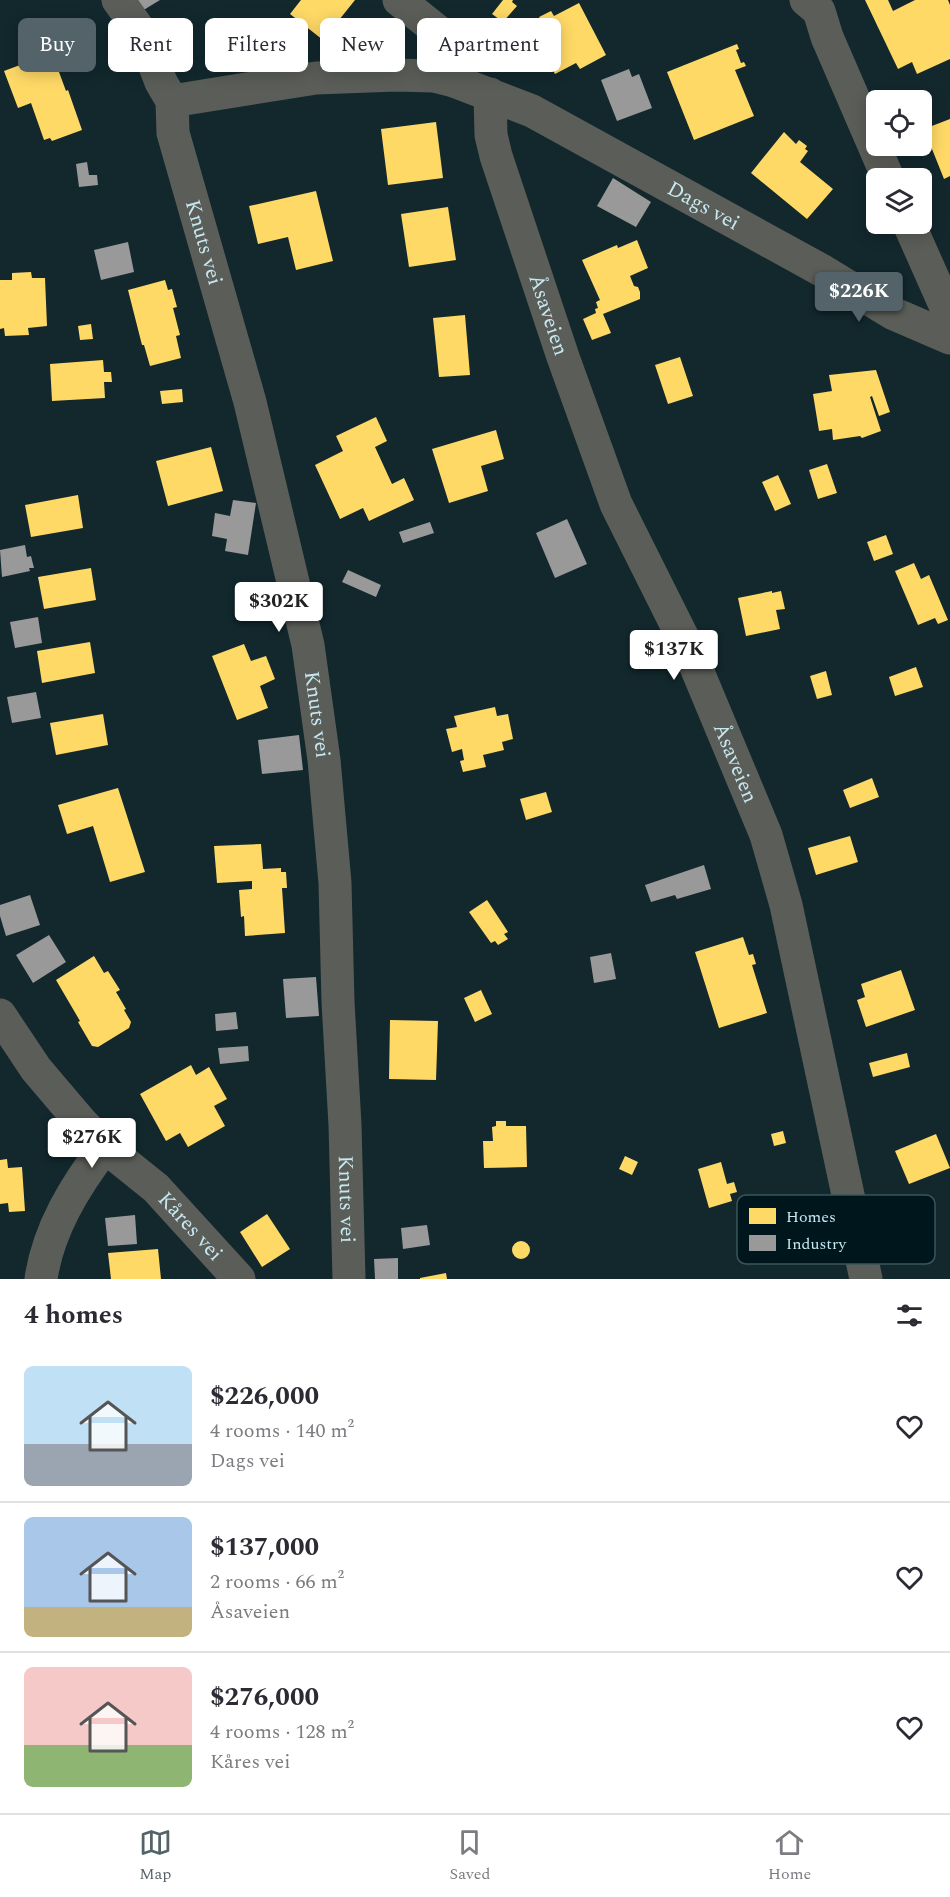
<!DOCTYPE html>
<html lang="en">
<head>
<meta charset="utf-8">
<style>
  :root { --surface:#fff; --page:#f7f7f7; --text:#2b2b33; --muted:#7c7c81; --line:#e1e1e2; --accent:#546269 }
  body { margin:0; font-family:Spectral,serif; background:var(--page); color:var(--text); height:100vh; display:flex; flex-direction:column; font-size:22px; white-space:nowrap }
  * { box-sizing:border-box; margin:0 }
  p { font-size:20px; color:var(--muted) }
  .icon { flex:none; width:33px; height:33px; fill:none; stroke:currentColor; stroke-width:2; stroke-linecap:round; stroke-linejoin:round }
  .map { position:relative; height:1279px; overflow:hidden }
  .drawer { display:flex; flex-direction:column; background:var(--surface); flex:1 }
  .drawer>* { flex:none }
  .top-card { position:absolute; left:18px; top:18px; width:600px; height:54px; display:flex; gap:12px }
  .buttons { position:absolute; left:866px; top:90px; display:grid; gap:12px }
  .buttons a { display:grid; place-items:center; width:66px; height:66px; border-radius:9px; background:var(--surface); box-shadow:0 3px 15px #0003; font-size:30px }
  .price { position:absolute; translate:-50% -51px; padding:0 14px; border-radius:6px; background:#fff; color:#222; font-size:20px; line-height:39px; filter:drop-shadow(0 2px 3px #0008) }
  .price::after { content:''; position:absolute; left:50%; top:36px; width:18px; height:14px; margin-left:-9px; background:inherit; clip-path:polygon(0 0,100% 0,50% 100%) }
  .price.on { background:var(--accent); color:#fff }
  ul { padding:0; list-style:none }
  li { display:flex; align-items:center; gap:18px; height:150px; padding:0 24px }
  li+li { border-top:2px solid var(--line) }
  li span { display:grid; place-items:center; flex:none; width:168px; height:120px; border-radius:9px; color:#555 }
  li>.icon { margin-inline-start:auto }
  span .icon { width:72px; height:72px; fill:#fffc; stroke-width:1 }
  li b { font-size:26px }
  h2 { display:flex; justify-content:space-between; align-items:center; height:72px; padding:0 24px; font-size:26px }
  .pill { padding:0 21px; border-radius:9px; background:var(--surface); box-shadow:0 3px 15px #0003; font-size:21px; line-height:54px }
  .pill.on { background:var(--accent); color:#fff }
  .dock { display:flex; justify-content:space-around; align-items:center; height:84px; border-top:2px solid var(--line); background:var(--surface); font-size:16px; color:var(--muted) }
  .dock a { display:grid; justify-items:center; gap:3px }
  .dock .on { color:var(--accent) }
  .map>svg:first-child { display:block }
</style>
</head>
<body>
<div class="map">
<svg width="950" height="1279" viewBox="0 0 950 1279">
  <rect width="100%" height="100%" fill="#12282d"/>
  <!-- homes -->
  <path fill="#ffd966" d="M 301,0 L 355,0 L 323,40 L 290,14 Z
    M 503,0 L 513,0 L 512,2 L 517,6 L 503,22 L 492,14 Z
    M 865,0 L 888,0 L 893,11 L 915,0 L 948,0 L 950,5 L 950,59 L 917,74 L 912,62 L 898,69 Z
    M 579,3 L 606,55 L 580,69 L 576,63 L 555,74 L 548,60 L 528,70 L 522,57 L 540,47 L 530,28 L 542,22 L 539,17 L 551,11 L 554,16 Z
    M 737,44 L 739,49 L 736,50 L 741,63 L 744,62 L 746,66 L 735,70 L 754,116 L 694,140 L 667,72 Z
    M 52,53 L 66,91 L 68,90 L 82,130 L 52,141 L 50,138 L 44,140 L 31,103 L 18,108 L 4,71 Z
    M 950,119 L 950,176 L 944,179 L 924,129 Z
    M 436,122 L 443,178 L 388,185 L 381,129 Z
    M 784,132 L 796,144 L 799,140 L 807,146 L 805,149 L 808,151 L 800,162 L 833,189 L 807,219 L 751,173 Z
    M 316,191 L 333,261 L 296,270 L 288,237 L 258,244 L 249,206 Z
    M 448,207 L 456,260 L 409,267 L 401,214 Z
    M 637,240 L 648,268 L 630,276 L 634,286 L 638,287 L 640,292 L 640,299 L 603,314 L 611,333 L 592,340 L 583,319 L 596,313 L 595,309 L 598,308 L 596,302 L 600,300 L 582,260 L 617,245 L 618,248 Z
    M 31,272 L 32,278 L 45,278 L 47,326 L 28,328 L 29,335 L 5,336 L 4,328 L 0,329 L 0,280 L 12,280 L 12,273 Z
    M 165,280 L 168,290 L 172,289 L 177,307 L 173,308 L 180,335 L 176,336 L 181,358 L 150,366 L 144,345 L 142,345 L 128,290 Z
    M 465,315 L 470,375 L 439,377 L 433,318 Z
    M 91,324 L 93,339 L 80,340 L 78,326 Z
    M 680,357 L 693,396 L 668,404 L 655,365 Z
    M 103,360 L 104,372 L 111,372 L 112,382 L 104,382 L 105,398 L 52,401 L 50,364 Z
    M 876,370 L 890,412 L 879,416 L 872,396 L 870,397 L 881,431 L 862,438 L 860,436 L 833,440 L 832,429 L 819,431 L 813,394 L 832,391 L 829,375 Z
    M 182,389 L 183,402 L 162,404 L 160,391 Z
    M 376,417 L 387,441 L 375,447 L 392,484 L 404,478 L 414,500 L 369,521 L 363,508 L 340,519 L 315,465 L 343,451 L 336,436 Z
    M 496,430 L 504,459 L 481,466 L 488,491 L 449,503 L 432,449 Z
    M 211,447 L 223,491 L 168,506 L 156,461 Z
    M 827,464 L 837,493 L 818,499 L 809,470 Z
    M 778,475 L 791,504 L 775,511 L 762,482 Z
    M 78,495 L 83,528 L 31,537 L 25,505 Z
    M 886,535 L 893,554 L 874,561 L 867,542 Z
    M 914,563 L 921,579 L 929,575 L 948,620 L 938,624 L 935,618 L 918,625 L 895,571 Z
    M 91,568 L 96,600 L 44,609 L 38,577 Z
    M 772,591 L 772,593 L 781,591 L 785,609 L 776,610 L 780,629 L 746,636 L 738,598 Z
    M 90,642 L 95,673 L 42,683 L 37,651 Z
    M 244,644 L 251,661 L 266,656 L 275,679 L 260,686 L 268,708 L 237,720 L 212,656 Z
    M 916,667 L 923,687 L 895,696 L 889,677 Z
    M 826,671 L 832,695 L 817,699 L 810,676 Z
    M 495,707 L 497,716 L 508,714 L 513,739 L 502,742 L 504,750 L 483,755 L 486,767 L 463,772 L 460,761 L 464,760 L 462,749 L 452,752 L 446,729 L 457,727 L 454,716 Z
    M 103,714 L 108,745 L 56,755 L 50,723 Z
    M 872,778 L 879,797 L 850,808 L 843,790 Z
    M 118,788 L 145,872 L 110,882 L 93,826 L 67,834 L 58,805 Z
    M 546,792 L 552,812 L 526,820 L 520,799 Z
    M 850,836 L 858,862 L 816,875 L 808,848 Z
    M 261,844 L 263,869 L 281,868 L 281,872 L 286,872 L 287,888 L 282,888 L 285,933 L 245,936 L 244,916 L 241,917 L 239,890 L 252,889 L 252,881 L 217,883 L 214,846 Z
    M 487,900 L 508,932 L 504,934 L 508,939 L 498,945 L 495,941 L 491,943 L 469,912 Z
    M 743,937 L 749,955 L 753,954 L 756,964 L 752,965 L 767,1013 L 719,1028 L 695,952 Z
    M 94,956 L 104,973 L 108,971 L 120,990 L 116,992 L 126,1009 L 124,1010 L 131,1022 L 129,1028 L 98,1047 L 92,1046 L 78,1022 L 80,1021 L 56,980 Z
    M 901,970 L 915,1010 L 866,1027 L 857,1000 L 865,997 L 861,984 Z
    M 481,990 L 492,1014 L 475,1022 L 464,998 Z
    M 390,1020 L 438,1021 L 436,1080 L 389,1079 Z
    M 907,1053 L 910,1067 L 873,1077 L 869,1063 Z
    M 191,1065 L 196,1075 L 209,1067 L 227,1099 L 214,1106 L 225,1126 L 188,1147 L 180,1133 L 166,1141 L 140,1094 Z
    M 496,1121 L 506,1121 L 506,1126 L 526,1126 L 527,1167 L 484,1168 L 483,1141 L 493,1141 L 492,1127 L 496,1126 Z
    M 783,1131 L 786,1143 L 774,1146 L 771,1134 Z
    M 936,1134 L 950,1168 L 909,1184 L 895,1151 Z
    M 625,1156 L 638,1162 L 632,1175 L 619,1169 Z
    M 7,1159 L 8,1168 L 22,1167 L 25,1211 L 9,1212 L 8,1203 L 0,1204 L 0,1160 Z
    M 721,1162 L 727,1184 L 734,1182 L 737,1192 L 730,1194 L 732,1201 L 709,1208 L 698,1169 Z
    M 267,1214 L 290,1249 L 262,1267 L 240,1232 Z
    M512 1250a9 9 0 1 1 18 0a9 9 0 1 1-18 0Z
    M 158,1249 L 161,1279 L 111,1279 L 108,1253 Z
    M 446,1273 L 447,1279 L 420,1279 L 420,1278 Z"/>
  <!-- industry -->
  <path fill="#999" d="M 135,0 L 160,0 L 142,11 Z
    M 629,69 L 632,77 L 639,74 L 652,108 L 617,121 L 601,80 Z
    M 87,162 L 89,175 L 97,175 L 98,185 L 79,187 L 76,164 Z
    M 613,178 L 651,202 L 636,227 L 597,206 Z
    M 128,242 L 134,272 L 101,280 L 94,250 Z
    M 233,500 L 256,503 L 248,555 L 225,551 L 227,539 L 212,536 L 215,513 L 230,516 Z
    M 567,519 L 587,564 L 555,578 L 536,533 Z
    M 430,522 L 434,533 L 403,543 L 399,532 Z
    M 25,545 L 27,557 L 31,556 L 34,568 L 29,568 L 30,571 L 2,577 L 0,550 Z
    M 348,570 L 381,585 L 376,597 L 342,582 Z
    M 38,617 L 42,643 L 15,648 L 10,622 Z
    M 36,692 L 41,718 L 12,723 L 7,697 Z
    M 299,735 L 303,770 L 262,774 L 258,740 Z
    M 704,865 L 711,889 L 677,899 L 675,895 L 651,902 L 645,885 Z
    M 30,895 L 40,925 L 6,936 L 0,916 L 0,905 Z
    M 49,935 L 66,962 L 33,983 L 16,955 Z
    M 611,953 L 616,979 L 594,983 L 590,957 Z
    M 316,977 L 319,1016 L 286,1018 L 283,979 Z
    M 236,1012 L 238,1029 L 216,1031 L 215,1014 Z
    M 248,1046 L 249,1061 L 220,1064 L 218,1048 Z
    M 135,1215 L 137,1244 L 108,1246 L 105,1218 Z
    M 427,1225 L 430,1245 L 403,1249 L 401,1228 Z
    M 398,1258 L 398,1279 L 375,1279 L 374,1259 Z"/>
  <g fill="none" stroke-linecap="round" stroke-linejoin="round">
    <!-- minor -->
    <g stroke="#5b5d58" stroke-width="33">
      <path id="s1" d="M 118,0 L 143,35 L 161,82 L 172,101 L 173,133 L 250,402 L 308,645 L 324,760 L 335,883 L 338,1002 L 345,1125 L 349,1279"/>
      <path d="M 399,0 L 455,45 L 454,81"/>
      <path d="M 806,0 L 819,11 L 827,37 L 888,178"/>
      <path id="s2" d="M 490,94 L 491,135 L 496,156 L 563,357 L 616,504 L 688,648 L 766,835 L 786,905 L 866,1279"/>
      <path id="s3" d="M 172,101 L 316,78 L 396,75 L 434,76 L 454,81 L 532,111 L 823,271 L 892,313 L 950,338"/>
      <path d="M 909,224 L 945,305 L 950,328"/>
      <path id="s4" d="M 0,1015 L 36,1069 L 81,1122 L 105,1147 L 156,1188 L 239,1279"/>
      <path d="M 41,1279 C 48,1230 75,1186 105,1147"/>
    </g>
  </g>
  <g text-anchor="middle" stroke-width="6" stroke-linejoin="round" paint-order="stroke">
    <!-- street labels -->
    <g font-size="21" fill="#c6e8f1" stroke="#00161d">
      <text dy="7" stroke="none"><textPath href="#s3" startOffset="564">Dags vei</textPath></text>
      <text dy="7" stroke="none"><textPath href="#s1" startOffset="261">Knuts vei</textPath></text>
      <text dy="7" stroke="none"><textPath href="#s2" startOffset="230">Åsaveien</textPath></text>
      <text dy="7" stroke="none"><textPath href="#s1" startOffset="747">Knuts vei</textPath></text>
      <text dy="7" stroke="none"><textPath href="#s2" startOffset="716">Åsaveien</textPath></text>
      <text dy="7" stroke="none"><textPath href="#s1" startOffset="1233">Knuts vei</textPath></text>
      <text dy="7" stroke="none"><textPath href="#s4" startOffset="286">Kåres vei</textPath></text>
    </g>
  </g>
  <!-- legend -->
  <rect x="737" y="1195" width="198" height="69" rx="9" fill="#00161d" stroke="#3b555d" stroke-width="1.5"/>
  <rect x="749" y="1208" width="27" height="16" fill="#ffd966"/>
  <rect x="749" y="1235" width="27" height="16" fill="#999"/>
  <g font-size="16" fill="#c6e8f1">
    <text x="786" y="1222">Homes</text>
    <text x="786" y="1249">Industry</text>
  </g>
</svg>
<div class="buttons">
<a><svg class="icon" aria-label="locate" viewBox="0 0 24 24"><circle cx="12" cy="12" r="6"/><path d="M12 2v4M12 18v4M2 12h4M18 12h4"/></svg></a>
<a><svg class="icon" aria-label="layers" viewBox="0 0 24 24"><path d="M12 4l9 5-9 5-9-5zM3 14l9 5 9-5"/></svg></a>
</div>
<b class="price on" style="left:859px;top:323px">$226K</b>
<b class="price" style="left:279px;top:633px">$302K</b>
<b class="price" style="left:674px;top:681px">$137K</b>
<b class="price" style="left:92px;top:1169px">$276K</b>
<div class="top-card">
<a class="pill on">Buy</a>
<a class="pill">Rent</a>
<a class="pill">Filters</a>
<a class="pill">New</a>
<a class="pill">Apartment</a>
</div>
</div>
<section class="drawer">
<h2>4 homes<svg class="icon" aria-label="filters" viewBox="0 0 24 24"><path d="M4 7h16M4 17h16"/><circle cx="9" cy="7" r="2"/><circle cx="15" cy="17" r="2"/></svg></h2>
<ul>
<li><span style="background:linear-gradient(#bfe0f5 65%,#9aa5b1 0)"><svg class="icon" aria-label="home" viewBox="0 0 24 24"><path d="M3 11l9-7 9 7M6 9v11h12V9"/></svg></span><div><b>$226,000</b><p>4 rooms · 140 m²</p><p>Dags vei</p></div><svg class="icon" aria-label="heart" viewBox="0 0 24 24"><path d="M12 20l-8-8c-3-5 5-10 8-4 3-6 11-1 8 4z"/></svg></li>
<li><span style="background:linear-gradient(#a9c7e8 75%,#c2b280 0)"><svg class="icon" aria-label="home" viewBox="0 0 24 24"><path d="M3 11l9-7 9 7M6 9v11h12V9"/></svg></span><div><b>$137,000</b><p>2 rooms · 66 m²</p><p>Åsaveien</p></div><svg class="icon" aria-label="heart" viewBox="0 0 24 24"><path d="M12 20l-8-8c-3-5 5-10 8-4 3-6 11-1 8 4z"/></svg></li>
<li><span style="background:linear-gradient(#f6c9c9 65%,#8fb573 0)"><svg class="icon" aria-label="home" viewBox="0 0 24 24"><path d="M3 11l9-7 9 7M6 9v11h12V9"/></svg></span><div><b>$276,000</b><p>4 rooms · 128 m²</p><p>Kåres vei</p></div><svg class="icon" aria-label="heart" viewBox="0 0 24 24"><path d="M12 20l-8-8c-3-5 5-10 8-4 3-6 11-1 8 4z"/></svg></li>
</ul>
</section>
<nav class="dock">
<a class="on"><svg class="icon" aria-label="map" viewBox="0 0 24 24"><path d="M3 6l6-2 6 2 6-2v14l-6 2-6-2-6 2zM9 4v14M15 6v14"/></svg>Map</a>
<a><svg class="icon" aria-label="saved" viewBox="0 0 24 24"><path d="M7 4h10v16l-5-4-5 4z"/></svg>Saved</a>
<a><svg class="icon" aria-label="home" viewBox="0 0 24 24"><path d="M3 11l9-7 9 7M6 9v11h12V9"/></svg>Home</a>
</nav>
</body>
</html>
